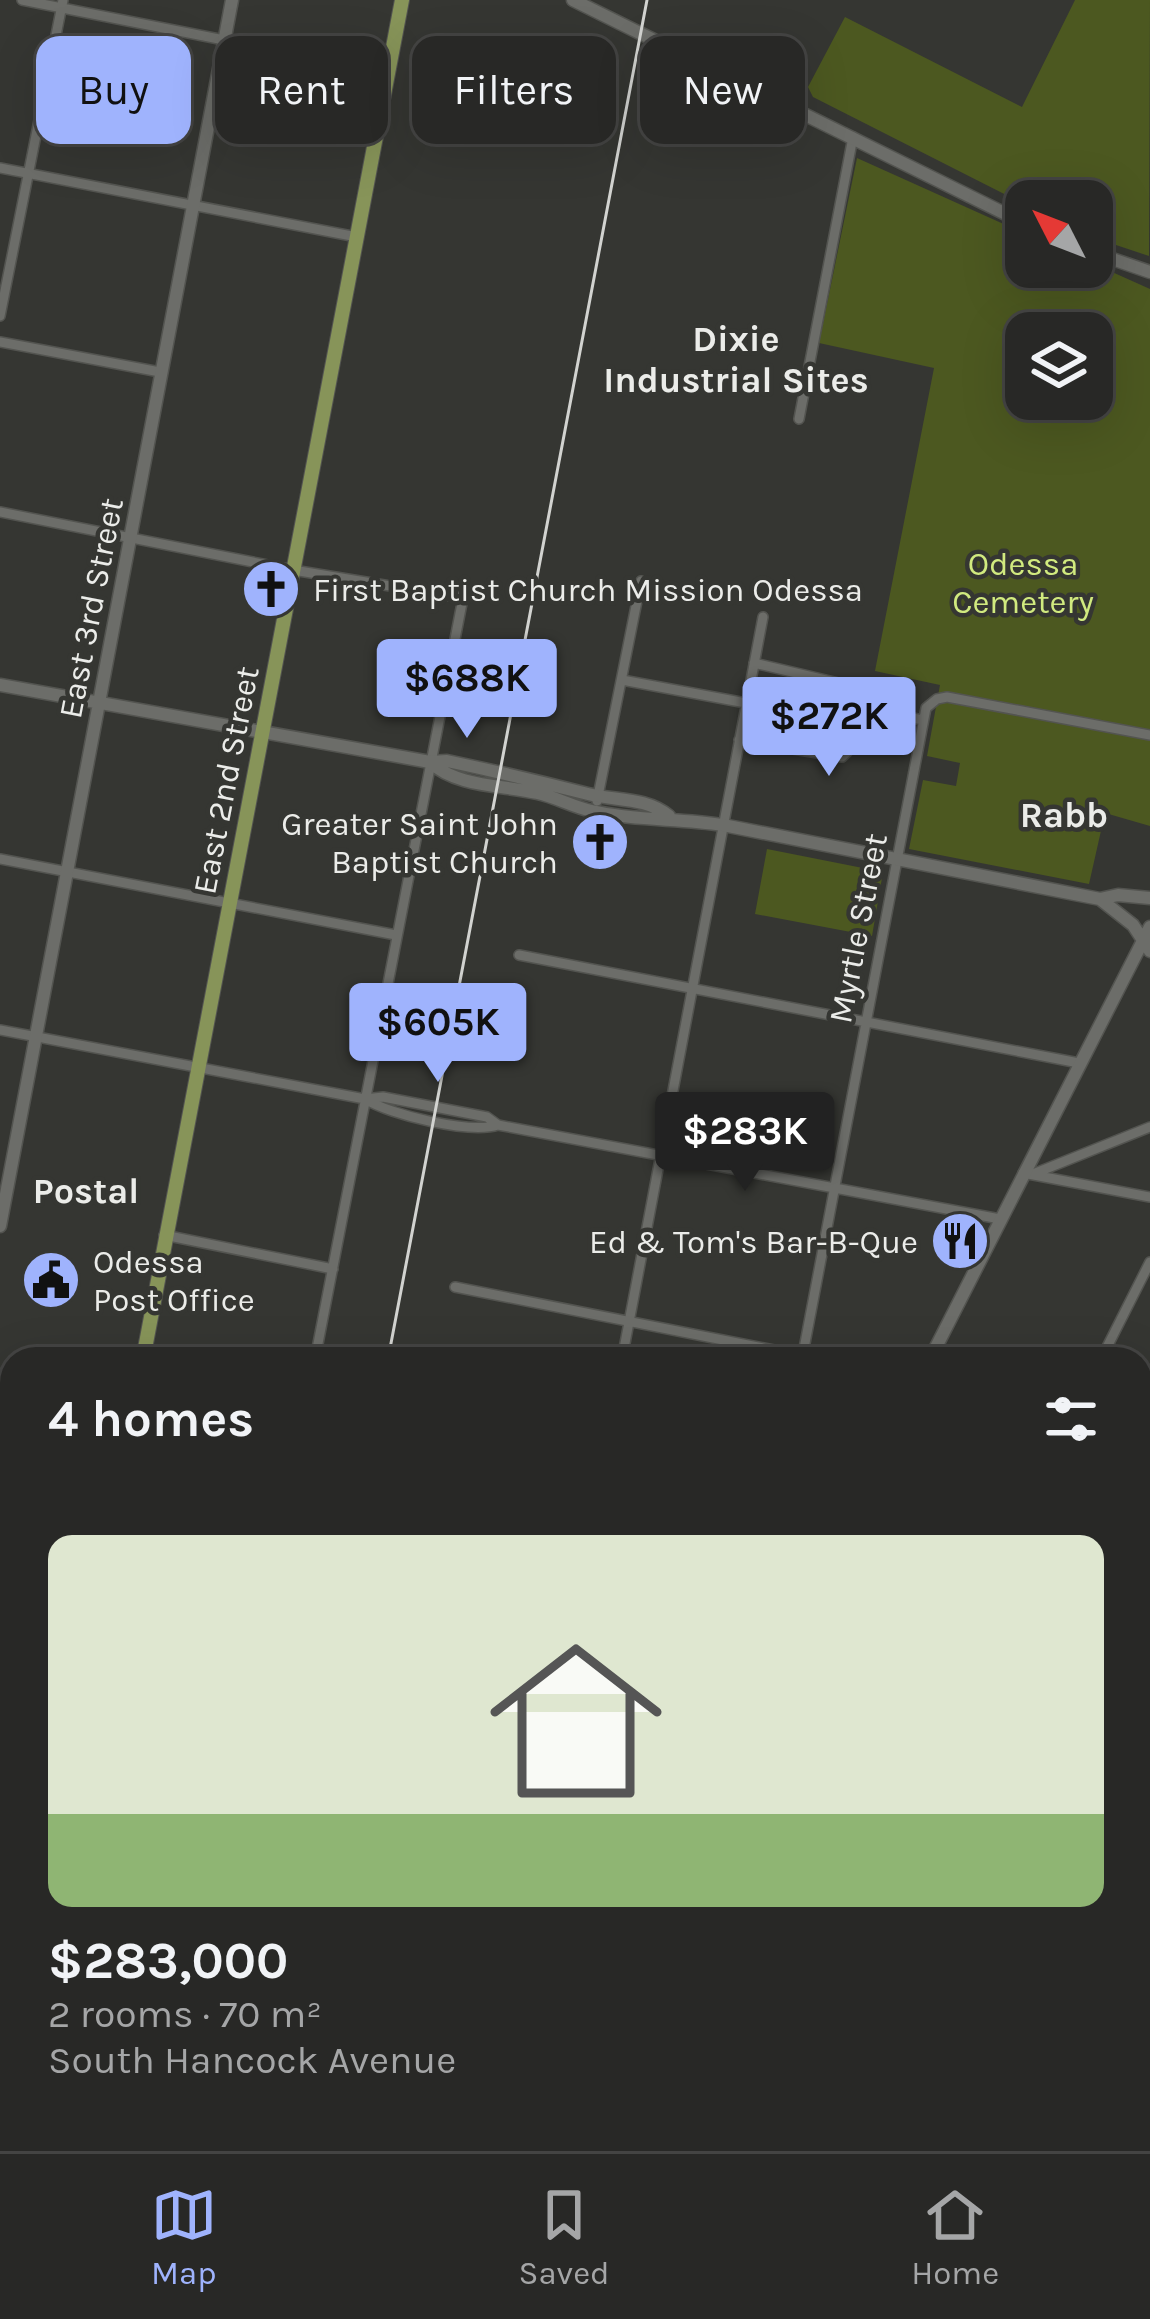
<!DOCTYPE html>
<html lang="en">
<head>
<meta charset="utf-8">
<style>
  :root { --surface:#282826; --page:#343432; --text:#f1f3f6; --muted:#a5a6a7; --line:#444443; --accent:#9fb3fd }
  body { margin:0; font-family:Karla,sans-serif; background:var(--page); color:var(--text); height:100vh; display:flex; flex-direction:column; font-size:45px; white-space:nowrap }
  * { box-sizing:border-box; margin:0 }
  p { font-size:39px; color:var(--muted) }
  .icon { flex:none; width:66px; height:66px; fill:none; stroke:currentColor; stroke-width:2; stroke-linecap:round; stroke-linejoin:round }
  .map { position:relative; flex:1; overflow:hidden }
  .side { position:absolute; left:0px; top:1347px; width:1152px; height:804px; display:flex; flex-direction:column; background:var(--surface); border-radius:36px 36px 0 0; box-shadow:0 12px 48px #0002,0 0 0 3px var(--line) }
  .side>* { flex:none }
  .top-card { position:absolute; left:36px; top:36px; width:1080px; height:108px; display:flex; gap:24px }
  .needle { width:78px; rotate:312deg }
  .controls { position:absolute; left:1005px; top:180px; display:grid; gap:24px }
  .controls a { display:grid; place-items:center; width:108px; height:108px; border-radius:24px; background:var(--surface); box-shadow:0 12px 48px #0002,0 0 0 3px var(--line); font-size:60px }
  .price { position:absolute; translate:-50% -102px; padding:0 27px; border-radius:12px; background:var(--accent); color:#111; font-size:39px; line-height:78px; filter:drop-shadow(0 3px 6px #0008) }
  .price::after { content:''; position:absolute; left:50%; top:72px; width:36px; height:27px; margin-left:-18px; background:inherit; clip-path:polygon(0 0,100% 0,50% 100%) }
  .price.selected { background:#222; color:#fff }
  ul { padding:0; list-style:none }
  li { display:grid; align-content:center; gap:24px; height:636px; padding:0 48px }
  li span { display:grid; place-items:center; height:372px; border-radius:24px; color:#555 }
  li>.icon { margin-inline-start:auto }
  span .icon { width:216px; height:216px; fill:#fffc; stroke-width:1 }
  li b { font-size:51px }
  h2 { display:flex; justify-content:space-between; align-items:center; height:144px; padding:0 48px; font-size:51px }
  .chip { padding:0 42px; border-radius:24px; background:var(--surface); box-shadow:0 12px 48px #0002,0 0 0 3px var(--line); font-size:42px; line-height:108px }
  .chip.selected { background:var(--accent); color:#111 }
  .tabs { display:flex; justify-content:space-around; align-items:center; height:168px; border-top:3px solid var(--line); background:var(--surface); font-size:33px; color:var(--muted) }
  .tabs a { display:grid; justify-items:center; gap:6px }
  .tabs .selected { color:var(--accent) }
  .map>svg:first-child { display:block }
</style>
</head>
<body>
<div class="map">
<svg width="1150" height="2151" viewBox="0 0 1150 2151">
  <rect width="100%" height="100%" fill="#353632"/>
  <!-- green -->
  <path fill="#4c5820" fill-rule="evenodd" d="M 1075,0 L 1150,0 L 1149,256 L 1092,237 L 1092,201 L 1026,201 L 1026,205 L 813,97 L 808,87 L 845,17 L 1022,107 Z
    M 857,158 L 1026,234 L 1026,267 L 1092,267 L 1092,263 L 1150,289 L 1150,826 L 1105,813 L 1089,884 L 909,849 L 923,780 L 956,786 L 960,763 L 927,756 L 940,685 L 875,671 L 934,368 L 819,343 ZM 1026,333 L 1092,333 L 1092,399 L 1026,399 Z
    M 767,849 L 883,872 L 872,936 L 755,914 Z"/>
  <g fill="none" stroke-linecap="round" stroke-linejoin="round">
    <defs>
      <path id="street" d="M 22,0 L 224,40
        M 0,168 L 357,237
        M 0,316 L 63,0
        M 0,342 L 160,372
        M 799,419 L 853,137
        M 0,512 L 293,570 L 463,598 L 315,1359
        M 622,680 L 746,703
        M 864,709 L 923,720
        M 739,740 L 842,757 C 858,744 866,715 862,695 L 851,686 L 754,663
        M 597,801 L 641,581
        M 0,859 L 396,935
        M 519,955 L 1079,1063
        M 0,1030 L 365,1099 L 383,1097 L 487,1117 L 498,1125 L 1000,1219
        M 365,1099 C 390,1115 470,1134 498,1125
        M 1023,1173 L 1150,1197
        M 1033,1174 L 1150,1127
        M 164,1235 L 333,1269
        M 455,1287 L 819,1359
        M 622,1359 L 763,617
        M 802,1359 L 926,708 L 937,699 L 947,697 L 1150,735
        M 1101,1359 L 1150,1262
        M 0,1377 L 12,1379
        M 1140,1424 L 1150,1426
        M 1140,1586 L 1150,1588
        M 1140,1618 L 1150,1597
        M 0,1910 L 12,1912
        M 1140,1952 L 1150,1954
        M 1140,2025 L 1150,2005
        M 1140,2124 L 1150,2126
        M 291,2139 L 363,2151
        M 166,2151 L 169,2139
        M 471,2151 L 474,2139
        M 713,2151 L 719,2139
        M 892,2151 L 898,2139
        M 1076,2151 L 1082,2139"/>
      <path id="secondary" d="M 573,0 L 1026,224
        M 1092,252 L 1150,272
        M 0,685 L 430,762 L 447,761 C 494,771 541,782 588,794 C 616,801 646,797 669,816
        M 430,762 C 456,787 503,785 537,793 C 556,797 573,807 592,811 C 635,821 679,818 723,825 L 1100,899 L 1133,925 L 1150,951
        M 1100,899 L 1118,895 L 1150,898
        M 0,1226 L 232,0
        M 930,1359 L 1150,927
        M 529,2151 L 535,2139"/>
      <path id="primary" d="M 143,1359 L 402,0
        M 0,1553 L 12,1555
        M 0,1569 L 12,1572
        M 1140,1776 L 1150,1778
        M 0,2102 L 12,2040"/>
    </defs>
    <!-- street casing -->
    <use href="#street" stroke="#535450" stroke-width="12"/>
    <!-- secondary casing -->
    <use href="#secondary" stroke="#535450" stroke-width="15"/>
    <!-- primary casing -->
    <use href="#primary" stroke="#535450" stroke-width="16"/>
    <!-- street -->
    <use href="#street" stroke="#6c6d69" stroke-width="9"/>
    <!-- secondary -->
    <use href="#secondary" stroke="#6c6d69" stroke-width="12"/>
    <!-- primary -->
    <use href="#primary" stroke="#879459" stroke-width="14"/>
    <!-- rail -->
    <path stroke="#d2d3d0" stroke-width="3" d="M 388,1359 L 647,0
      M 237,2151 L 239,2139"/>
  </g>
  <!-- icons -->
  <defs>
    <symbol id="church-disc" viewBox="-11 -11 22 22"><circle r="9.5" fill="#9fb3fd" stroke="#353632"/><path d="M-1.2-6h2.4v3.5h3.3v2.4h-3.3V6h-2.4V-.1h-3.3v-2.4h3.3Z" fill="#111"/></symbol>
    <symbol id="restaurant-disc" viewBox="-11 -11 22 22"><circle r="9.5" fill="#9fb3fd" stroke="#353632"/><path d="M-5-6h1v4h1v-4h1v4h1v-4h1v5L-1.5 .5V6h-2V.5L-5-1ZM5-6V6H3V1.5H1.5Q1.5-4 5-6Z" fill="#111"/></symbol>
    <symbol id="civic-disc" viewBox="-11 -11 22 22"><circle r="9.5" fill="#9fb3fd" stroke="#353632"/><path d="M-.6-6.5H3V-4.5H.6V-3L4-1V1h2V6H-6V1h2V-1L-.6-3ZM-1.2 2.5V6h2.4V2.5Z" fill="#111"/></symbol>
  </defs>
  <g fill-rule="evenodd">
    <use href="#church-disc" x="238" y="556" width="66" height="66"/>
    <use href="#church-disc" x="567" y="809" width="66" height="66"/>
    <use href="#restaurant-disc" x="927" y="1208" width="66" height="66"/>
    <use href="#civic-disc" x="18" y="1247" width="66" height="66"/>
  </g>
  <g text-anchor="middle" stroke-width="9" stroke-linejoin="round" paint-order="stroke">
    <!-- park labels -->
    <g font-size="33" fill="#d1ea7f" stroke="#353632">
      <text x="1023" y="575">Odessa<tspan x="1023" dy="38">Cemetery</tspan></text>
    </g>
    <!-- poi labels -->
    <g font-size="33" fill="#ebece9" stroke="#353632" text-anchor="start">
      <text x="313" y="601">First Baptist Church Mission Odessa</text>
      <text x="558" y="835" text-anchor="end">Greater Saint John<tspan x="558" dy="38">Baptist Church</tspan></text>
      <text x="918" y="1253" text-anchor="end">Ed &amp; Tom's Bar-B-Que</text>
      <text x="93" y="1273">Odessa<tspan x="93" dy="38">Post Office</tspan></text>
    </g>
    <!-- street labels -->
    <g font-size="33" fill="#ebece9" stroke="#353632">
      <text transform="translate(90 608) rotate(-79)" y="12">East 3rd Street</text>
      <text transform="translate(225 780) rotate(-79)" y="12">East 2nd Street</text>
      <text transform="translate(857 928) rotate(-79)" y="12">Myrtle Street</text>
    </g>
    <!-- neighbourhood labels -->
    <g font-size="36" font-weight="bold" fill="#ebece9" stroke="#353632">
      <text x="736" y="351">Dixie<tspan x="736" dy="41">Industrial Sites</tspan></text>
      <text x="1064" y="827">Rabb</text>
      <text x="86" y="1203">Postal</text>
    </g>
  </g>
</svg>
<div class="controls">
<a><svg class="needle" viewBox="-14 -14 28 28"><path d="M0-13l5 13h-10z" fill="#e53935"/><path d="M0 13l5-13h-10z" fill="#a5a6a7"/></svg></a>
<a><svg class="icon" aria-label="layers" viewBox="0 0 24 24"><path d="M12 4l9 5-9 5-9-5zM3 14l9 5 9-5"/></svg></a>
</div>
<b class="price" style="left:467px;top:741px">$688K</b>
<b class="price" style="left:829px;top:779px">$272K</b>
<b class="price" style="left:438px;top:1085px">$605K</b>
<b class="price selected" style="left:745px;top:1194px">$283K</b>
<div class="top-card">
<a class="chip selected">Buy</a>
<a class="chip">Rent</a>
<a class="chip">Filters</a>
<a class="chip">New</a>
</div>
<section class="side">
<h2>4 homes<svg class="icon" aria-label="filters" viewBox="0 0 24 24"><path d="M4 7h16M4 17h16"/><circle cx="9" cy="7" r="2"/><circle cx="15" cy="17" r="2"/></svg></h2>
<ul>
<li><span style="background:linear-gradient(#dfe7d0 75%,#8fb573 0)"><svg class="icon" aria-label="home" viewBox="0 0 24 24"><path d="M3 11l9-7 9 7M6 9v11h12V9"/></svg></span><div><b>$283,000</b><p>2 rooms · 70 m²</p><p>South Hancock Avenue</p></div></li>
</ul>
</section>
</div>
<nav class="tabs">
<a class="selected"><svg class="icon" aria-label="map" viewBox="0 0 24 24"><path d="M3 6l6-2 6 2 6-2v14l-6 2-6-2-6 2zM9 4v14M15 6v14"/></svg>Map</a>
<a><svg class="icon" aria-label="saved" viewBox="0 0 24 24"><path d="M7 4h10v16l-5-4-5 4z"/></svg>Saved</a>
<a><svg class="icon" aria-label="home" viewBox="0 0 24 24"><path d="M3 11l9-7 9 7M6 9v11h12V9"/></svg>Home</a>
</nav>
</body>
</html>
